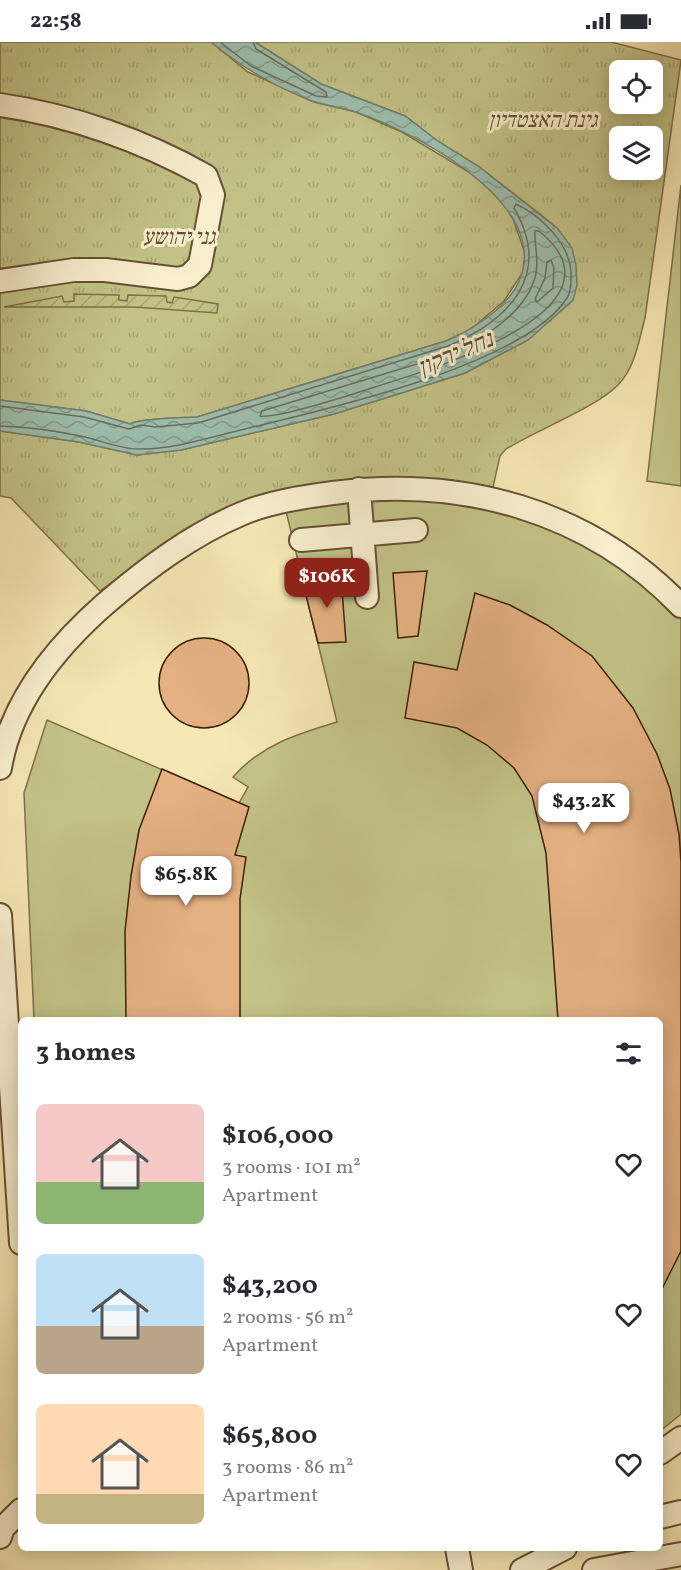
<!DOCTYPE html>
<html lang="en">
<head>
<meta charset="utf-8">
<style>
  :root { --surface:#fff; --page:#f7f7f7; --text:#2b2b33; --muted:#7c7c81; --accent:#8f2418 }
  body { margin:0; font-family:Vollkorn,"Frank Ruhl Libre",serif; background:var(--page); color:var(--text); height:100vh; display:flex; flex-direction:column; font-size:22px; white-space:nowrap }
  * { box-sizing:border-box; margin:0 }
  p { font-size:20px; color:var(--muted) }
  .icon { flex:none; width:33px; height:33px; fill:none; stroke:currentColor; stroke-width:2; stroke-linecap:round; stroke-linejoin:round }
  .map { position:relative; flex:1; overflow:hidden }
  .side { position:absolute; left:18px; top:975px; width:645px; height:534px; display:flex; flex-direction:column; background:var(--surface); border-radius:9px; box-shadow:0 3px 15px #0003 }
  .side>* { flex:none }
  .fabs { position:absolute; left:609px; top:18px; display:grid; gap:12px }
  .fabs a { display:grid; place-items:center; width:54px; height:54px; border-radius:9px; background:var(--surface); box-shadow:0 3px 15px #0003; font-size:30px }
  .price { position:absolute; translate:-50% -51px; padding:0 14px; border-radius:12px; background:#fff; color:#222; font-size:20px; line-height:39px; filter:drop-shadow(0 2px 3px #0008) }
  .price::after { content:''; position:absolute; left:50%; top:36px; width:18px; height:14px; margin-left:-9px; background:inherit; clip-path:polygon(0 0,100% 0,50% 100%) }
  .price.selected { background:var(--accent); color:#fff }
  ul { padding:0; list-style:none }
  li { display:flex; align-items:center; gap:18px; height:150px; padding:0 18px }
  li span { display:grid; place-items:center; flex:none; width:168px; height:120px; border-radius:9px; color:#555 }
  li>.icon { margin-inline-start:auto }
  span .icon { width:72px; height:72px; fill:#fffc; stroke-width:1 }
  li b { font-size:26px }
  h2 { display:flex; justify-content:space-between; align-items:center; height:72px; padding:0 18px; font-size:26px }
  .status { display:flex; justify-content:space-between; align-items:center; height:42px; padding:0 30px; background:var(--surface); direction:ltr }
  .status svg { height:16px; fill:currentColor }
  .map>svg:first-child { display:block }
</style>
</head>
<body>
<div class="status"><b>22:58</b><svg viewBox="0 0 49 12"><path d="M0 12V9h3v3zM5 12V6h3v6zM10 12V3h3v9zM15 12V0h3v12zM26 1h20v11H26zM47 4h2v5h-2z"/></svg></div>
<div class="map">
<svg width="681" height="1528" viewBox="0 0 681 1528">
  <defs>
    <pattern id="park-tufts" width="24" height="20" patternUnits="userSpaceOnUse" patternTransform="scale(1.5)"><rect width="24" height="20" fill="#c3c388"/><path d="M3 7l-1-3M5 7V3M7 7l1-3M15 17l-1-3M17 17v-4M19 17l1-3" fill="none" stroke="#a8a774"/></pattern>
    <pattern id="garden-furrows" width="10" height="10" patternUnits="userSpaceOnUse" patternTransform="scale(1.5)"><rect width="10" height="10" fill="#c3c388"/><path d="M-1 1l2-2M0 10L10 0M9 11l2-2" fill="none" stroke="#a8a774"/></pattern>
    <pattern id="water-waves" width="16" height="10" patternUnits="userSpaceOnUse" patternTransform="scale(1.5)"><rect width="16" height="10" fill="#9dbfaf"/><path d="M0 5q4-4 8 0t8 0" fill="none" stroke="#819b8d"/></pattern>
  </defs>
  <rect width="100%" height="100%" fill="#f6e7b4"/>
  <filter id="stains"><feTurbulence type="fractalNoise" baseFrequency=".00333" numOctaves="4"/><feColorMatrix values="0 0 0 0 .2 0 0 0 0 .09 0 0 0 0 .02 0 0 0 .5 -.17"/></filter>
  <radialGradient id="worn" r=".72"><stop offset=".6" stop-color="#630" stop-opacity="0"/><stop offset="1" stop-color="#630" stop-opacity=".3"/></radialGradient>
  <!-- park -->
  <path fill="url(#park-tufts)" stroke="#7e7149" stroke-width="1.5" fill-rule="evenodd" d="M 0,0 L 211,0 L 248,30 L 314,60 L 356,70 L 402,90 L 472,132 L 502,158 L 513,177 L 525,211 L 523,230 L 504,259 L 470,288 L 446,299 L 197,375 C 180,376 142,376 130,382 L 86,369 L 0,358 Z
    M 255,0 L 611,0 L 681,18 L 645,276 C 639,298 635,326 618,343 C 597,365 535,389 506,407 L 500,414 L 493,445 L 445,437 L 377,437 L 220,470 L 177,493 L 100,549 L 11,456 L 0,454 L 0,389 L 79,400 L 137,413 L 181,408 L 334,372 L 465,331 L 528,298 L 573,258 L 558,187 L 540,172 L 478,124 L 439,100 L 405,74 L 321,42 ZM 620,28 L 652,28 L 652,62 L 620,62 ZM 620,94 L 652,94 L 652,128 L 620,128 Z"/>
  <!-- garden -->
  <path fill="url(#garden-furrows)" stroke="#7e7149" stroke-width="1.5" d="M 74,252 L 119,253 L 119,258 L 127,259 L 128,253 L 166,254 L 167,260 L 172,261 L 174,255 L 218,262 L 217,271 L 134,265 L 4,265 L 62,254 L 64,260 L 74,259 Z"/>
  <!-- pitch -->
  <path fill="#c3c388" stroke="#7e7149" stroke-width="1.5" d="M 681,143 L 681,444 L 647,439 Z
    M 401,458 L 445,459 L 481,463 L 543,481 L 628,527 L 681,575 L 681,1372 L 660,1389 L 660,978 L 34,978 L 24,751 L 47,678 L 239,761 L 248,745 L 233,735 C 261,703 297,692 337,680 L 286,469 L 338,461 Z"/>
  <!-- water -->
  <path fill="url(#water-waves)" stroke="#757f6d" stroke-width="1.5" d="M 211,0 L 255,0 L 321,42 L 405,74 L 439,100 L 478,124 L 558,187 L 572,206 L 576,223 L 577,243 L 573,258 L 528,298 L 465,331 L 334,372 L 181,408 L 137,413 L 79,400 L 0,389 L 0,358 L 86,369 L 130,382 C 142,376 180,376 197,375 L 446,299 C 476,286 520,259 524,222 C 532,151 413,90 356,70 C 342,65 326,64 312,59 C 272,43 244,27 211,0 Z"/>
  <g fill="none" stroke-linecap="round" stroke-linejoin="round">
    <!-- shore -->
    <path stroke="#6b6f5c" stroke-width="1.5" d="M 220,0 L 251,24 L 316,54 L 327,55 L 326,50 L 256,7 L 253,0
      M 535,189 L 539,189 C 638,269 424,329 375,345 C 354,352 276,377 260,374 L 262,369 L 450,312 C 482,298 529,269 536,231 C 539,216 534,203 535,189 Z
      M 551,218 L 554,226 L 553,246 L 537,260 L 535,257 L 545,236 L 547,220 Z
      M 0,364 L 84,375 L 129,387 L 141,383 L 155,385 L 198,381 L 448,304 C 510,278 553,233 514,166 L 516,162 C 540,173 569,201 571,229 C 571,237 572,248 567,256 C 523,324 323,368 245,387 C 211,395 173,408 138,407 C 121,407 102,399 85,395 C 58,389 28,385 0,384"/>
  </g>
  <!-- building -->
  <path fill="#e5b182" stroke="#391f0a" stroke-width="1.5" d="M 427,529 L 418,594 L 398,596 L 393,531 Z
    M 341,535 L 346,600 L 318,601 L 302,538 Z
    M 475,551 L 510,563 L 547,583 L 592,614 L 633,666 L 657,712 L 670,747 L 679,792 L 681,820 L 681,1209 L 660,1251 L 660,978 L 558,978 L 546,811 L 532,754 L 514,726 L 487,703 L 457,686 L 405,676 L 414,620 L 457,628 Z
    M159 641a45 45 0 1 1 90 0a45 45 0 1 1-90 0Z
    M 162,727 L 249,765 L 235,813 L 246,815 L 240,857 L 240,978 L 126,978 L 125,889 L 131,834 L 139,788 Z"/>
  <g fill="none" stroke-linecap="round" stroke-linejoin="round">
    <defs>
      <path id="minor" d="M 0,63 C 71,73 144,99 206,134 L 213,153 L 200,223 L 189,234 L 178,237 L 105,228 L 74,228 L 0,239
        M 359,447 L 367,555
        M 301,498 L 416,488
        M 0,726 C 11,659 56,605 105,562 C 146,527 191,493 241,472 C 269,460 303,455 333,451 C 462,434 589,468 681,564
        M 0,873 L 21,1201
        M 660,1411 L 681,1396
        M 660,1475 L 681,1470
        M 0,1495 L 3,1486 L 21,1468
        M 457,1506 L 461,1528
        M 522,1528 L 565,1506
        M 594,1528 L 681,1512"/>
    </defs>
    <!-- minor casing -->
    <use href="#minor" stroke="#685134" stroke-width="26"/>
    <!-- minor -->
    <use href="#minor" stroke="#f9efce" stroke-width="22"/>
  </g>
  <g text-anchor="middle" stroke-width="6" stroke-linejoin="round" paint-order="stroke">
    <!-- park labels -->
    <g font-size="22" font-style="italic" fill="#625030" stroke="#f9efce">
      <text x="543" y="85">גינת האצטדיון</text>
      <text x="179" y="202">גני יהושע</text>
    </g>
    <!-- water labels -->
    <g font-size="24" font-style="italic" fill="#574f3c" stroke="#f9efce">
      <text transform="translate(455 311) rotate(-23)" y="8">נחל ירקון</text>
    </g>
  </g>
  <rect width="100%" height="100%" filter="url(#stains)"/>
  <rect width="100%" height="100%" fill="url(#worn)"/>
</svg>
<div class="fabs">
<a><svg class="icon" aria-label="locate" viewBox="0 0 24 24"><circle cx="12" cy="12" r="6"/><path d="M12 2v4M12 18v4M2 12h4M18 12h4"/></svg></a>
<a><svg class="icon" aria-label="layers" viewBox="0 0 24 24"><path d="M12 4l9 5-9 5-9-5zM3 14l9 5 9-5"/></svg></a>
</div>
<b class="price selected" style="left:327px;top:567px">$106K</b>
<b class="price" style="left:584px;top:792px">$43.2K</b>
<b class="price" style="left:186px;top:865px">$65.8K</b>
<section class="side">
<h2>3 homes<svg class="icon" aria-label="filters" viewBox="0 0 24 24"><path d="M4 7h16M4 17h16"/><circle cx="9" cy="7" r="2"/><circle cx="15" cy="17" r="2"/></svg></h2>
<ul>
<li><span style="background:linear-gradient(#f6c9c9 65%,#8fb573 0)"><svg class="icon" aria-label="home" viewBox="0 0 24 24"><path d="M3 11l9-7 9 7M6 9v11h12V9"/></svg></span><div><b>$106,000</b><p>3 rooms · 101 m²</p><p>Apartment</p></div><svg class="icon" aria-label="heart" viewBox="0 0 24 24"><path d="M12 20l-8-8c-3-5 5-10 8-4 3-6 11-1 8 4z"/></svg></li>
<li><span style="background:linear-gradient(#bfe0f5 60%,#b9a48a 0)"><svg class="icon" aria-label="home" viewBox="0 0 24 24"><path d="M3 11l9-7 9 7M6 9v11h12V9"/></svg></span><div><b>$43,200</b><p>2 rooms · 56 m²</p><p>Apartment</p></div><svg class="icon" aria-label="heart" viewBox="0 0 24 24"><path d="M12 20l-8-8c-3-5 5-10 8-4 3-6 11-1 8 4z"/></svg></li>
<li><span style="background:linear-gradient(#ffd9b3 75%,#c2b280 0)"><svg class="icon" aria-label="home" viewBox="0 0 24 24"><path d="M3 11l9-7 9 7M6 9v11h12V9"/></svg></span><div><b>$65,800</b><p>3 rooms · 86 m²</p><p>Apartment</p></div><svg class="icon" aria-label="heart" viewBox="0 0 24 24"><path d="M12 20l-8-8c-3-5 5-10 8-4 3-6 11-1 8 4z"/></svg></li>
</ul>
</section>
</div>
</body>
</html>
